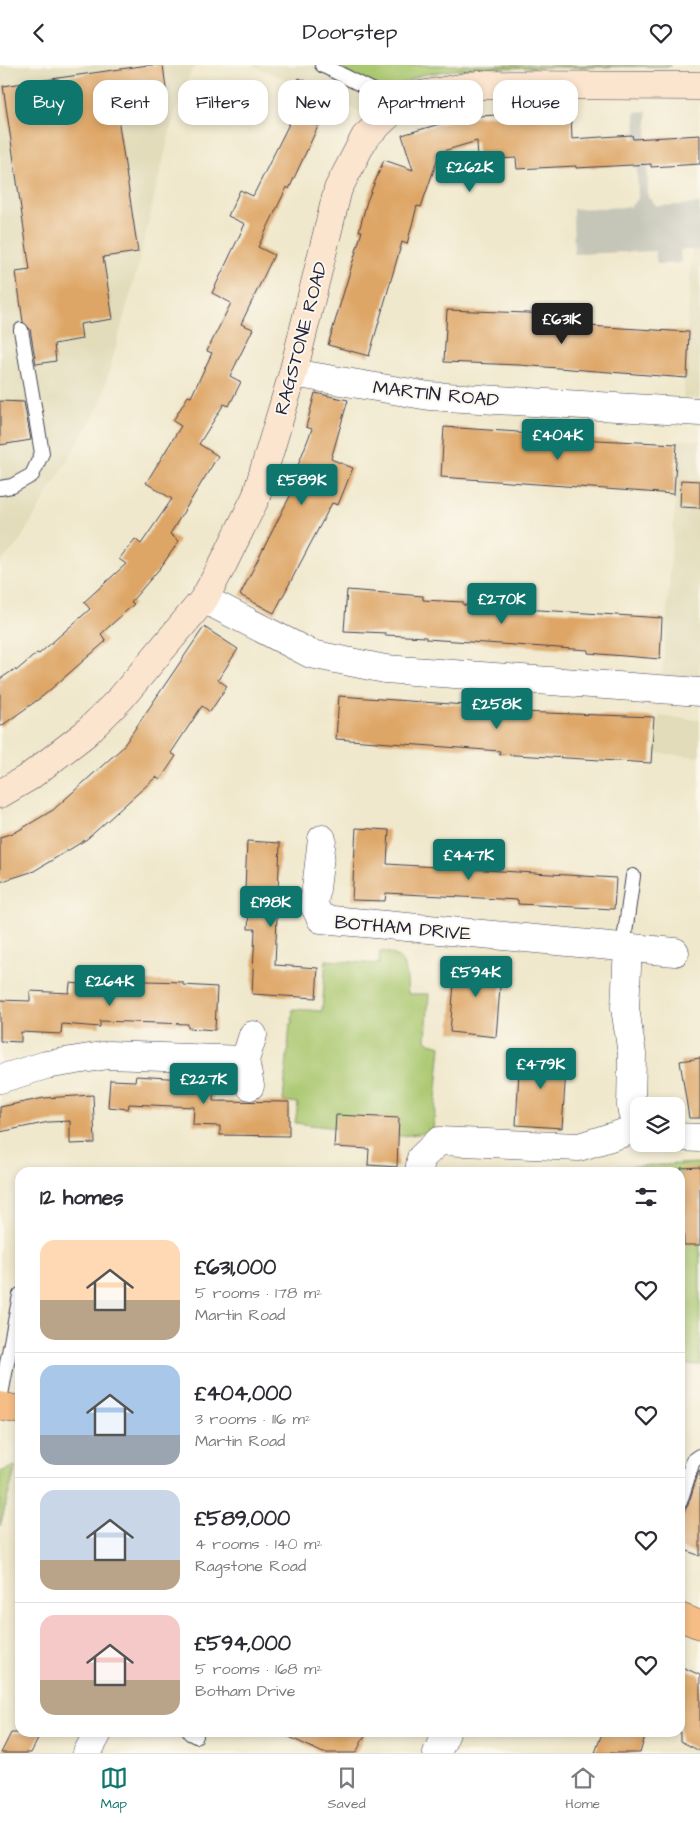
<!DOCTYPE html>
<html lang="en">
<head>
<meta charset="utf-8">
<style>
  :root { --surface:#fff; --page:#f7f7f7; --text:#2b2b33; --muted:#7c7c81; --line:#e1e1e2; --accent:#0f766e }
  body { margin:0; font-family:"Architects Daughter",sans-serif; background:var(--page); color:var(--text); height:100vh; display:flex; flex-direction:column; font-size:19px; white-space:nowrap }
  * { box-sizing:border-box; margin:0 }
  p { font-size:16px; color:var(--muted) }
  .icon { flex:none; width:28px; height:28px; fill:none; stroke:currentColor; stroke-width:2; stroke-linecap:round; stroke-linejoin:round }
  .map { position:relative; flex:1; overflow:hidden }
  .panel { position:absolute; left:15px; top:1102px; width:670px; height:570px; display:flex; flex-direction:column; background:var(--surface); border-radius:15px; box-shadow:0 2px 8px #0003 }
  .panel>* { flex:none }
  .guide { position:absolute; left:15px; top:15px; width:670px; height:45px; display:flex; gap:10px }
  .tools { position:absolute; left:630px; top:1032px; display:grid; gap:10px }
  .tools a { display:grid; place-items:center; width:55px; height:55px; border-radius:10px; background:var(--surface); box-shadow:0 2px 8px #0003; font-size:25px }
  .price { position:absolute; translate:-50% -42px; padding:0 11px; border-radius:5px; background:var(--accent); color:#fff; font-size:16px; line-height:32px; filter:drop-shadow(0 1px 2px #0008) }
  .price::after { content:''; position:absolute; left:50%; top:30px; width:15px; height:11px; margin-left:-8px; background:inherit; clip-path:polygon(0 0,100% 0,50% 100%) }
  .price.selected { background:#222; color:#fff }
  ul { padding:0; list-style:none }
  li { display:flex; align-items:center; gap:15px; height:125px; padding:0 25px }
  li+li { border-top:1px solid var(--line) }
  li span { display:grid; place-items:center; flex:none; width:140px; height:100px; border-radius:15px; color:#555 }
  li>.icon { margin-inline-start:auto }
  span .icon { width:60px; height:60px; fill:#fffc; stroke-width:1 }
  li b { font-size:21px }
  h2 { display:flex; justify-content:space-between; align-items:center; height:60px; padding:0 25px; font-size:21px }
  .tag { padding:0 18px; border-radius:15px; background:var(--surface); box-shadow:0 2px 8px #0003; font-size:18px; line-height:45px }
  .tag.selected { background:var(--accent); color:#fff }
  header { display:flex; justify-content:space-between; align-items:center; height:65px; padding:0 25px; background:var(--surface); font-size:22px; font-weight:600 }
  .tab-bar { display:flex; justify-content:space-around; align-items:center; height:70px; border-top:1px solid var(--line); background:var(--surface); font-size:14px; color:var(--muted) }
  .tab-bar a { display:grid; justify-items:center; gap:2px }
  .tab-bar .selected { color:var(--accent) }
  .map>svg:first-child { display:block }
</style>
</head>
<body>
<header><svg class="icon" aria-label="back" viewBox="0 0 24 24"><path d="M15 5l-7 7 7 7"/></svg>Doorstep<svg class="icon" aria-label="heart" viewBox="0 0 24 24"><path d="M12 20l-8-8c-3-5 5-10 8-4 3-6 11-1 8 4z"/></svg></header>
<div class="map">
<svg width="700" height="1688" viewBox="0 0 700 1688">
  <rect width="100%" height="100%" fill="#fbf7ec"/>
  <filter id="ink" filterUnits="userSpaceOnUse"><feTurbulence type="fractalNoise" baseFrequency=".02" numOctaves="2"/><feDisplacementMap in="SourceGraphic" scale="10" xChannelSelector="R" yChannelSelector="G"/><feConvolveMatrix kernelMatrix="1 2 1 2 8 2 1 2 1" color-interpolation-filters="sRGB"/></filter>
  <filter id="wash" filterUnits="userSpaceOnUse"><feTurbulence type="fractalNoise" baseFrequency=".0096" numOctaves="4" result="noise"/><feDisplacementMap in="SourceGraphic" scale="20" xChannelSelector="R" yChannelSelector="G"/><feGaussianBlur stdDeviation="1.12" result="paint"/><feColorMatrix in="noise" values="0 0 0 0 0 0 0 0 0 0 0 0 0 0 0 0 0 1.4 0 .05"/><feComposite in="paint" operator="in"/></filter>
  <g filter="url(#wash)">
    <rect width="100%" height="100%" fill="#f0e8cc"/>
    <!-- built -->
    <path fill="#e2dcba" d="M 0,0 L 197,0 L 190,9 L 174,50 L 138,201 L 100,340 L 18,479 L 0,498 Z
      M 252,0 L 331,0 L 388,26 L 363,48 Z
      M 692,185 L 700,185 L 700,334 L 683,333 Z
      M 680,375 L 700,376 L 700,615 L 662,611 Z
      M 659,651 L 700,655 L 700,692 L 656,688 Z"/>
    <!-- industrial -->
    <path fill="#c5c5b8" d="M 647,46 L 648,132 L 657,141 L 700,139 L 700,185 L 680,185 L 681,198 L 657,199 L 655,186 L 574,189 L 573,144 L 630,142 L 638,134 L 635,47 Z"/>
    <!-- green -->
    <path fill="#aac870" stroke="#667556" d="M 331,0 L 671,0 L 671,1 L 486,3 L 454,5 L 421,10 L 388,26 Z
      M 380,886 C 408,890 406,906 408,929 L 429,929 L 426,974 L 430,978 L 441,981 L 433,1067 L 401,1071 L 295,1058 L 298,1038 L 283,1036 L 290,959 L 292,959 L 293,944 L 322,946 L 326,895 L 379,899 Z
      M 700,1098 L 700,1300 L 680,1299 L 680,1108 L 516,1107 Z
      M 16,1401 L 0,1461 L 0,1407 Z"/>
    <g id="blocks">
      <!-- building -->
      <path fill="#dea666" d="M 148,0 L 163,0 L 167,31 L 129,37 L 130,45 L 117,46 L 138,187 L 103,192 L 113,254 L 80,259 L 82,274 L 54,279 L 56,296 L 36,299 L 30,264 L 23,257 L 16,207 L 30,205 L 3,21 Z
        M 299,13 L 333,29 L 289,124 L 287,122 L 258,182 L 274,190 L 241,259 L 253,264 L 230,311 L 241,317 L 229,341 L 224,339 L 199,379 L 218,391 L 170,469 L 179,476 L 161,502 L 131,537 L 134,539 L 101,569 L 106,576 L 43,631 L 0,662 L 0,614 L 15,604 L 16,606 L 37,588 L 39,589 L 90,544 L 84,537 L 126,499 L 119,494 L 135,474 L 141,479 L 172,434 L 146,418 L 181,361 L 173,356 L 188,331 L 191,332 L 212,288 L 207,286 L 231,238 L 212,228 L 245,159 L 228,151 L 240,125 L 253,131 L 300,37 L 290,32 Z
        M 546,47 L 546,51 L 571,50 L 572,74 L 632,70 L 633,74 L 700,70 L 700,99 L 651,102 L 651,99 L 576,103 L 576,101 L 517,104 L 516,93 L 478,95 L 477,76 L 440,87 L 421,142 L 417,141 L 407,179 L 402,177 L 369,291 L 328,280 L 362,166 L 359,166 L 367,136 L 384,95 L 413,105 L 402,70 L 463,52 Z
        M 447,245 L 554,249 L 554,259 L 689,267 L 687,313 L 519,300 L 444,297 Z
        M 315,328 L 348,335 L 331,394 L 353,403 L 338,440 L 332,438 L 274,548 L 240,530 L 294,423 L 290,421 L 312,364 L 306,362 Z
        M 0,336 L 24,337 L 31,375 L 0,380 Z
        M 444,362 L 518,367 L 518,368 L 558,371 L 558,373 L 677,379 L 674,429 L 441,412 Z
        M 681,415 L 700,416 L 700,443 L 680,442 Z
        M 347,525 L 423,531 L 423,535 L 463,537 L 463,540 L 662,553 L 660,594 L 588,588 L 588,585 L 426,574 L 426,572 L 385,570 L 386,568 L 344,566 Z
        M 204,562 L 238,584 L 218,615 L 227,621 L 210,647 L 202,641 L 171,688 L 176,691 L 160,715 L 156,712 L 87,774 L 34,806 L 0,817 L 0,772 L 16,767 L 53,745 L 122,683 Z
        M 339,631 L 493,642 L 493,646 L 654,652 L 651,698 L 499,689 L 500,686 L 336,674 Z
        M 356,763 L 389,765 L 387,799 L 616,813 L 614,844 L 518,839 L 518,835 L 386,828 L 385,836 L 352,835 Z
        M 247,776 L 280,778 L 275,900 L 318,903 L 316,933 L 252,929 L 255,864 L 248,864 L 250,825 L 245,824 Z
        M 456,894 L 502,898 L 496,972 L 450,967 Z
        M 111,915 L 183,917 L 183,920 L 217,922 L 215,965 L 188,963 L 188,959 L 100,956 L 100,962 L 62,959 L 61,969 L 21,967 L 21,977 L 0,976 L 0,935 L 30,936 L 30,926 L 69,928 L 70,918 L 111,922 Z
        M 520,987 L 567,991 L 562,1063 L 516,1060 Z
        M 700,993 L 700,1053 L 689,1053 L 680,996 Z
        M 136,1011 L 214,1016 L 213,1036 L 289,1037 L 289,1071 L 220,1070 L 220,1061 L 193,1060 L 194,1042 L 129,1039 L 128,1044 L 108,1042 L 110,1015 L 135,1016 Z
        M 93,1030 L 95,1078 L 70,1079 L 70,1056 L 49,1057 L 0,1067 L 0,1042 L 44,1033 Z
        M 336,1050 L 399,1053 L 397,1102 L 368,1100 L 369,1084 L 334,1082 Z
        M 700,1102 L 700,1180 L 684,1180 L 681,1103 Z
        M 699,1406 L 700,1406 L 700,1491 L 680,1483 L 680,1454 L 688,1440 Z
        M 680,1601 L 700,1610 L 700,1686 L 680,1676 Z
        M 11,1668 L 41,1668 L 31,1688 L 1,1688 Z
        M 281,1668 L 366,1668 L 356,1688 L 323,1688 Z
        M 602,1668 L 646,1668 L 640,1688 L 595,1688 Z"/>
    </g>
  </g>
  <g filter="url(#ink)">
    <use href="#blocks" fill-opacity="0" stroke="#414051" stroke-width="1"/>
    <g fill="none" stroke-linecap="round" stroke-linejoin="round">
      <defs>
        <path id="service" d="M 322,0 L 400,39
          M 0,423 L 12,421 L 32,410 L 42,388 L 21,265
          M 623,882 L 633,811
          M 0,1335 L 20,1230
          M 680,1437 L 693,1396 L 700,1391
          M 190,1668 L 196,1671"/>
        <path id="minor" d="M 293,308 L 429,331 L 700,347
          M 204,534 L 311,589 L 385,604 L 700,627
          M 322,774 L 314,840 L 321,854 L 675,887
          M 628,882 L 625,943 L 632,989 L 631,1042 L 636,1064 L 639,1065
          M 0,1014 L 46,1000 L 108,990 L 245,995
          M 250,1021 L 245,995 L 253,970
          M 676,1072 L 700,1073
          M 419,1108 L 421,1093 L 439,1076 L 579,1082 L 636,1064
          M 87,1688 L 98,1668
          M 437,1688 L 446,1668"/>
        <path id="secondary" d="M 0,729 L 29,712 L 85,669 L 121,633 L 204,534 L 222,501 L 256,432 L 293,308 L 338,124 L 365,72 L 400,39 L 415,31 L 477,20 L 700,21"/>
        <path id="primary" d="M 0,1341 L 20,1345
          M 680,1552 L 700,1560"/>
      </defs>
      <!-- service casing -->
      <use href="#service" stroke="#414051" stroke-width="16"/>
      <!-- minor casing -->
      <use href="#minor" stroke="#414051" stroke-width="29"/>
      <!-- secondary casing -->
      <use href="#secondary" stroke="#414051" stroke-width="29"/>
      <!-- primary casing -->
      <use href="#primary" stroke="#414051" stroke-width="29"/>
      <!-- service -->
      <use href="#service" stroke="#fff" stroke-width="14"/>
      <!-- minor -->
      <use href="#minor" stroke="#fff" stroke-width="28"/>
      <!-- secondary -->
      <use href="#secondary" stroke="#fbe5cf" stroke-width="28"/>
      <!-- primary -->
      <use href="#primary" stroke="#f6be86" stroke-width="28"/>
    </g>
  </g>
  <g text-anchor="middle" stroke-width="4" stroke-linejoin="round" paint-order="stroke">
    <!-- street labels -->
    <g font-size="19" fill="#22223b" stroke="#fbf7ec">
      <text transform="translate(300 273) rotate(-75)" y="7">RAGSTONE ROAD</text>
      <text transform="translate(436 328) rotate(6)" y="7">MARTIN ROAD</text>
      <text transform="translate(403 862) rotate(5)" y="7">BOTHAM DRIVE</text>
    </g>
  </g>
</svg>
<div class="tools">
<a><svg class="icon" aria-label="layers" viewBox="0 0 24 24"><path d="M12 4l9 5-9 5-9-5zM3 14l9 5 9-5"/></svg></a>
</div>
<b class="price" style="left:470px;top:128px">£262K</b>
<b class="price selected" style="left:562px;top:280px">£631K</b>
<b class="price" style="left:558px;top:396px">£404K</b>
<b class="price" style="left:302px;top:441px">£589K</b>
<b class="price" style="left:502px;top:560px">£270K</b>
<b class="price" style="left:497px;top:665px">£258K</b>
<b class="price" style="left:469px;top:816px">£447K</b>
<b class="price" style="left:271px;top:863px">£198K</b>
<b class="price" style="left:476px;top:933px">£594K</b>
<b class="price" style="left:110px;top:942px">£264K</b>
<b class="price" style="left:541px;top:1025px">£479K</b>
<b class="price" style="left:204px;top:1040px">£227K</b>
<div class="guide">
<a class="tag selected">Buy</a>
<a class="tag">Rent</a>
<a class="tag">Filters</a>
<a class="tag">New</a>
<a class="tag">Apartment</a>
<a class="tag">House</a>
</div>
<section class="panel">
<h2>12 homes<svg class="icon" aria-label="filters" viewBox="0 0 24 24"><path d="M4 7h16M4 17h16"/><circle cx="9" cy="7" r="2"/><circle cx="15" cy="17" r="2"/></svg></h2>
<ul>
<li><span style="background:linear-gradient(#ffd9b3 60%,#b9a48a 0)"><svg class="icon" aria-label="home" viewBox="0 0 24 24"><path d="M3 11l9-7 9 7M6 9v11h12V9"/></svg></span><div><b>£631,000</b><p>5 rooms · 178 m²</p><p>Martin Road</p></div><svg class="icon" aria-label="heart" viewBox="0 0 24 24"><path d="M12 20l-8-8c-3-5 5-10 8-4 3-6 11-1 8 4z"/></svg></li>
<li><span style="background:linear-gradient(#a9c7e8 70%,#9aa5b1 0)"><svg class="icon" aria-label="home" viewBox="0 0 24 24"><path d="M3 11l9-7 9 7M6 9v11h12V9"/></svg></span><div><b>£404,000</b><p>3 rooms · 116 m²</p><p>Martin Road</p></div><svg class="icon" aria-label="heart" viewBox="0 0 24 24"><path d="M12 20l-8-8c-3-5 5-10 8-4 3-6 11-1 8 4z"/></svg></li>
<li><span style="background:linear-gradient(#c9d6e8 70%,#b9a48a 0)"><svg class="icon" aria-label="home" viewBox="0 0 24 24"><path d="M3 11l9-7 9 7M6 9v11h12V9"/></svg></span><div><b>£589,000</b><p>4 rooms · 140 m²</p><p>Ragstone Road</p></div><svg class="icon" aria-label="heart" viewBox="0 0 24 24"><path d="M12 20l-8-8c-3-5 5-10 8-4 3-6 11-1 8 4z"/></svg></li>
<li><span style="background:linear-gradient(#f6c9c9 65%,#b9a48a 0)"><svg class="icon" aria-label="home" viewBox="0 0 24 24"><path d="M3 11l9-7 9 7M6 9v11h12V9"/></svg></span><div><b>£594,000</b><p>5 rooms · 168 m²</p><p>Botham Drive</p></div><svg class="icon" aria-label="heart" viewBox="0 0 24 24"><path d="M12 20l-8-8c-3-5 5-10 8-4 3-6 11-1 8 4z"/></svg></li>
</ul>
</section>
</div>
<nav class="tab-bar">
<a class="selected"><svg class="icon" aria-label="map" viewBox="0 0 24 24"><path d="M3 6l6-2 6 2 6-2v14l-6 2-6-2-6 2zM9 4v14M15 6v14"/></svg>Map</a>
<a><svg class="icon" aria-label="saved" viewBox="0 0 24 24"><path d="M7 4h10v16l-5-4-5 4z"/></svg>Saved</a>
<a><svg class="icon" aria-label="home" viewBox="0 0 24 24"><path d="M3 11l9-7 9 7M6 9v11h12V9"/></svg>Home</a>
</nav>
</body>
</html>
